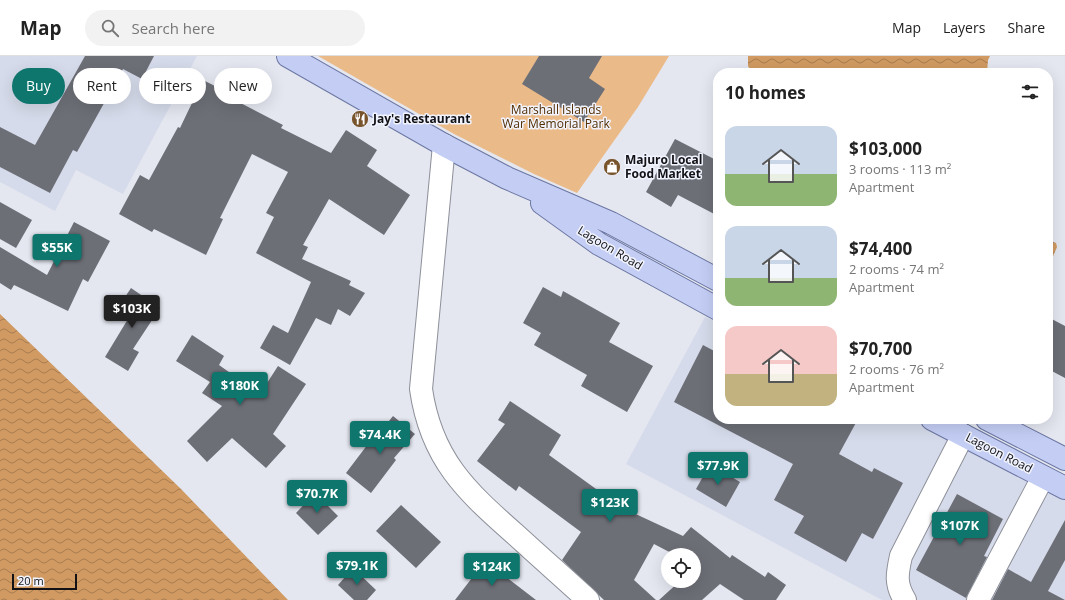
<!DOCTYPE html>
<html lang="en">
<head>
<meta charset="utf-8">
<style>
  :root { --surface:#fff; --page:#f2f2f2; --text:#222; --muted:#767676; --line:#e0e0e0; --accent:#0f766e }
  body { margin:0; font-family:"Open Sans",sans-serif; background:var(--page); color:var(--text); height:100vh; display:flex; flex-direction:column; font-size:15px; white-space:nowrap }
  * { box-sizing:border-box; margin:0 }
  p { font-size:13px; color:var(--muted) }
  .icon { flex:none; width:22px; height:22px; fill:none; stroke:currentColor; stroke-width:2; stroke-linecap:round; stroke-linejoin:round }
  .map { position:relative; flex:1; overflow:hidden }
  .details { position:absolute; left:713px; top:12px; width:340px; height:356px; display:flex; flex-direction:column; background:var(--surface); border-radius:16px; box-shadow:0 4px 16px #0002 }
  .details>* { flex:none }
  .guide { position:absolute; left:12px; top:12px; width:380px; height:36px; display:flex; gap:8px }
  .controls { position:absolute; left:661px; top:492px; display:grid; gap:8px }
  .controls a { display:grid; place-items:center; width:40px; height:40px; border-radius:50%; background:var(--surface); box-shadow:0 4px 16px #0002; font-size:20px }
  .scale { position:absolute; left:12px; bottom:10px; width:65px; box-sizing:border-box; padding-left:4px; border:2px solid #121216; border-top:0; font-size:11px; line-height:14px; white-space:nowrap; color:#121216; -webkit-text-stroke:3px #f1f4fe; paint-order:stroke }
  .price { position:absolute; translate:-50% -34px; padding:0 9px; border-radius:4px; background:var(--accent); color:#fff; font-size:13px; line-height:26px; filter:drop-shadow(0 1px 2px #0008) }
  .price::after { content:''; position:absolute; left:50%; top:24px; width:12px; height:9px; margin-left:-6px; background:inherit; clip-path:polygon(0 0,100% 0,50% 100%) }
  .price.current { background:#222; color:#fff }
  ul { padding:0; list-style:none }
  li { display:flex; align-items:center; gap:12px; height:100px; padding:0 12px }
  li span { display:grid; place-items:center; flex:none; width:112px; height:80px; border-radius:12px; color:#555 }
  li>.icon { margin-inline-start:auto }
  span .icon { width:48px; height:48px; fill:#fffc; stroke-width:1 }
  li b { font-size:17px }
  h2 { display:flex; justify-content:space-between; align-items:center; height:48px; padding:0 12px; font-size:17px }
  .chip { padding:0 14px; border-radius:18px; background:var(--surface); box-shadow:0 4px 16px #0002; font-size:14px; line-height:36px }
  .chip.current { background:var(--accent); color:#fff }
  header { display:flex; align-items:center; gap:24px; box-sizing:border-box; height:56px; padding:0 20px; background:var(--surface); border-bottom:1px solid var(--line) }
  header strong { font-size:19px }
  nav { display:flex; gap:22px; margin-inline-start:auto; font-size:14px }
  .search { width:280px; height:36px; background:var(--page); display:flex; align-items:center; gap:10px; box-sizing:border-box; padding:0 14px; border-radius:22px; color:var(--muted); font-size:15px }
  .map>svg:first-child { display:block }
</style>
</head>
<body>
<header>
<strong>Map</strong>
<div class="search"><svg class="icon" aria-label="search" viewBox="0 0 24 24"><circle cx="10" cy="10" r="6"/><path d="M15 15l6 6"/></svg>Search here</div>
<nav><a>Map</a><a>Layers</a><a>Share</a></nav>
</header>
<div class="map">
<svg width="1065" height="544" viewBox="0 0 1065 544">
  <defs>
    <pattern id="water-waves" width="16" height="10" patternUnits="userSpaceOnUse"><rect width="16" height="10" fill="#d09a62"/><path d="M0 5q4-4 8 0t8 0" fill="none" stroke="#a77c50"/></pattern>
  </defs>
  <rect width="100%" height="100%" fill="#e4e7f0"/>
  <!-- built -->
  <path fill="#d6dbeb" d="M 0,0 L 197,0 L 123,138 L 76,114 L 55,155 L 0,126 Z
    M 705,261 L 718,267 L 718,363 L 917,363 L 1065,434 L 1065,544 L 882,544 L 626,408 Z"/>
  <!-- green -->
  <path fill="#ebba89" d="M 318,0 L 669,0 L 638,51 L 577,137 L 534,118 L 454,78 Z"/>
  <!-- water -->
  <path fill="url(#water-waves)" d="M 748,0 L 990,0 L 988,4 L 987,17 L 752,17 L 748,10 Z
    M 1048,184 L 1056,187 L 1057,191 L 1048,212 Z
    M 0,258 L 181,433 L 288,544 L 0,544 Z"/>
  <!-- building -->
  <path fill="#6d6f77" d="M 85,0 L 154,0 L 142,23 L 123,13 L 77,96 L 73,94 L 50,137 L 0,111 L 0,71 L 35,89 Z
    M 539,0 L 602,0 L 589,22 L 605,33 L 584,66 L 522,28 Z
    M 203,24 L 231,38 L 229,41 L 283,69 L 281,72 L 331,97 L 346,74 L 377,94 L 367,110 L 410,139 L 384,179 L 329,143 L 303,189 L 308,191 L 302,203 L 351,225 L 349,229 L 365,237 L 350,260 L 338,253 L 331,269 L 316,262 L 290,309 L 260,292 L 273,269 L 288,277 L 311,226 L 256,197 L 274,161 L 266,157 L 288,116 L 252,98 L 220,162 L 223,163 L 206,199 L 154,173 L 152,176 L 119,158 L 140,119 L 149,124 L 178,71 L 180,72 Z
    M 675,83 L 718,105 L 718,160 L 678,139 L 671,151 L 646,136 Z
    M 0,146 L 32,164 L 16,192 L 0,183 Z
    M 74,166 L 110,185 L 88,226 L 83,223 L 68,255 L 14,229 L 11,234 L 0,227 L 0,191 L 47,219 Z
    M 543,231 L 561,241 L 563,235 L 620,267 L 609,286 L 653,310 L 627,356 L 581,330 L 587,319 L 534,289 L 541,277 L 523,267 Z
    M 131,232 L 160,252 L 133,293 L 139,296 L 128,315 L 105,301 L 131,258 L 119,250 Z
    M 1048,261 L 1065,270 L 1065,322 L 1048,313 Z
    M 192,279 L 224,300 L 219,309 L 260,338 L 278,310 L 306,328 L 273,378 L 286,390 L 266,412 L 232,382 L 207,406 L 187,385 L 222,350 L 202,337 L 210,326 L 176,305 Z
    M 703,289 L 718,297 L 718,363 L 858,363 L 839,398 L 872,416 L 874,412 L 903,427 L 873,483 L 862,477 L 846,506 L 794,477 L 804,460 L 774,444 L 793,408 L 674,346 Z
    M 510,345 L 561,379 L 549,399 L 603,438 L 605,434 L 629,451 L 627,454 L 683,480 L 691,471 L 730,502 L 732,499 L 765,521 L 768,516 L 786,529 L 776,544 L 744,544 L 720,528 L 702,544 L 659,544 L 680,525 L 694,525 L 694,499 L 675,499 L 654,488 L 634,524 L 656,544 L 604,544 L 562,504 L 581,476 L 519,430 L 516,435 L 477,405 L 505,368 L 498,364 Z
    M 393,360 L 415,378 L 394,402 L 396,404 L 371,437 L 346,417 L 371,384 L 373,385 Z
    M 710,408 L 740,426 L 726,451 L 696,433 Z
    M 315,437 L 338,460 L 318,479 L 296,457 Z
    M 957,438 L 1003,463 L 984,500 L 987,501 L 966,542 L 916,514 Z
    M 401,449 L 441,486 L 416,512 L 376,475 Z
    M 1065,464 L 1065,504 L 1048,535 L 1065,544 L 992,544 L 1008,513 L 1031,526 Z
    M 485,505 L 536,544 L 455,544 Z
    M 353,512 L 376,534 L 367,544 L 354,544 L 338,529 Z"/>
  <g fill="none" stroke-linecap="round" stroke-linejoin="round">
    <defs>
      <path id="minor" d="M 444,89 L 421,333 C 431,403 466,435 516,479 C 540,501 564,522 588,544
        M 905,544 C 895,528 897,518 901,500 L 963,379
        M 978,544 L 1043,421"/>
      <path id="major" d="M 288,0 L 444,89 L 507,122 L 611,167 L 718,224
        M 542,147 L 599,188 L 718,253
        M 932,363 L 1065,432
        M 987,363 L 1065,403"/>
    </defs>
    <!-- minor casing -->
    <use href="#minor" stroke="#8d9099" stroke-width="24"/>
    <!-- major casing -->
    <use href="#major" stroke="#6c77a2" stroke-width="24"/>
    <!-- minor -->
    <use href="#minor" stroke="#fff" stroke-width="22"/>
    <!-- major -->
    <use href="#major" stroke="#c4cef5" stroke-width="22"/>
  </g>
  <!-- icons -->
  <defs>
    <symbol id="restaurant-disc" viewBox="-11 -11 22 22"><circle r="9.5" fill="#79552e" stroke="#f1f4fe"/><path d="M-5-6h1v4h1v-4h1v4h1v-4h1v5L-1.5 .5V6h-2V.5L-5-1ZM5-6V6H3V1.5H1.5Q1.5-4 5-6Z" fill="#fff"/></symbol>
    <symbol id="shop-disc" viewBox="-11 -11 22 22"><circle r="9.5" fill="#79552e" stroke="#f1f4fe"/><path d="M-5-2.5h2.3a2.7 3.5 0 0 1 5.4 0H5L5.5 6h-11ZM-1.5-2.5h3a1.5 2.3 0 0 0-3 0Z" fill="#fff"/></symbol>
  </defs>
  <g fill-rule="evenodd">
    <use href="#restaurant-disc" x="350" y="53" width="20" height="20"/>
    <use href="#shop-disc" x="602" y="101" width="20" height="20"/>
  </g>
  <g text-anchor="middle" stroke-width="3" stroke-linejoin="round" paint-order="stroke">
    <!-- park labels -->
    <g font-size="12" fill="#512d00" stroke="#f1f4fe">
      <text x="556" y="58">Marshall Islands<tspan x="556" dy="14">War Memorial Park</tspan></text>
    </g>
    <!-- poi labels -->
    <g font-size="12" font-weight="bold" fill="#121216" stroke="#f1f4fe" text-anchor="start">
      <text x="373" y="67">Jay's Restaurant</text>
      <text x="625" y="108">Majuro Local<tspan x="625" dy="14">Food Market</tspan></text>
    </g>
    <!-- street labels -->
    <g font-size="12" fill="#121216" stroke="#f1f4fe">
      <text transform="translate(610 192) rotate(31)" y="4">Lagoon Road</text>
      <text transform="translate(999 397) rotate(27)" y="4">Lagoon Road</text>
    </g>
  </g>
</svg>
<div class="controls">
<a><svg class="icon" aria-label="locate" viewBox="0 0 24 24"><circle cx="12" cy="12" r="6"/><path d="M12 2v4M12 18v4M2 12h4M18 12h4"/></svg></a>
</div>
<div class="scale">20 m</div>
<b class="price" style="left:57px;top:212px">$55K</b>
<b class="price current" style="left:132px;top:273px">$103K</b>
<b class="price" style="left:240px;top:350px">$180K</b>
<b class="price" style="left:380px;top:399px">$74.4K</b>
<b class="price" style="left:718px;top:430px">$77.9K</b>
<b class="price" style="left:317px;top:458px">$70.7K</b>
<b class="price" style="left:610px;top:467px">$123K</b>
<b class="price" style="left:960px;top:490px">$107K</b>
<b class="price" style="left:357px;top:530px">$79.1K</b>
<b class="price" style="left:492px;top:531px">$124K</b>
<div class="guide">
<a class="chip current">Buy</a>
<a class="chip">Rent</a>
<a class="chip">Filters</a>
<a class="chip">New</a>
</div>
<section class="details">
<h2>10 homes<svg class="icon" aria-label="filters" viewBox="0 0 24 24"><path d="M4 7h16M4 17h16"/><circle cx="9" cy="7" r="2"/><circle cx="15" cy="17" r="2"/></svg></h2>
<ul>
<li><span style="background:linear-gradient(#c9d6e8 60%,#8fb573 0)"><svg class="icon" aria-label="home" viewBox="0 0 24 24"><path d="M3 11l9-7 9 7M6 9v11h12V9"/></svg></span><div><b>$103,000</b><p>3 rooms · 113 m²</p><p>Apartment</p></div></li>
<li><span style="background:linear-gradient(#c9d6e8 65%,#8fb573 0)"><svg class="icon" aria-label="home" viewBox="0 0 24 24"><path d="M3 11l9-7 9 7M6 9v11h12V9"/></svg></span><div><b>$74,400</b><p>2 rooms · 74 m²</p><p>Apartment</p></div></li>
<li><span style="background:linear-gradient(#f6c9c9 60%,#c2b280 0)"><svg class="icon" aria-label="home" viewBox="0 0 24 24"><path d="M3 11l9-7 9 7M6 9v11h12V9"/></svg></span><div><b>$70,700</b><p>2 rooms · 76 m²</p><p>Apartment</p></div></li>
</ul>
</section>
</div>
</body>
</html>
